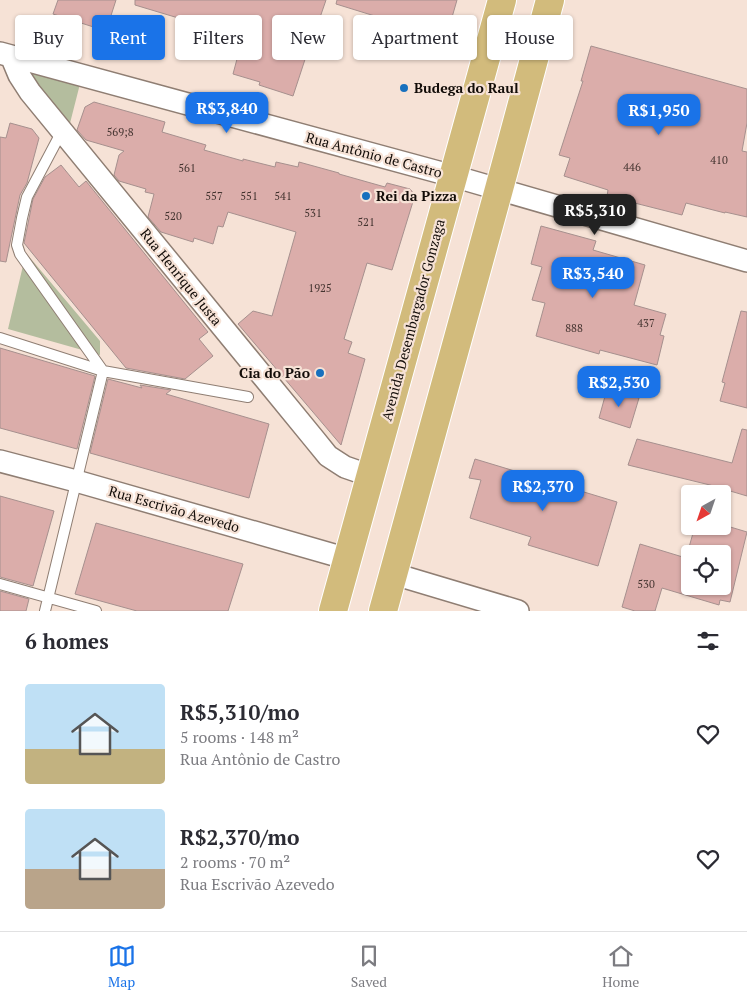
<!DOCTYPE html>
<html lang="en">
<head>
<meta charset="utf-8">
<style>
  :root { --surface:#fff; --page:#f2f2f3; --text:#2b2b33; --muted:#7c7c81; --line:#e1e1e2; --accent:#1a73e8 }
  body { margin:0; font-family:"PT Serif",serif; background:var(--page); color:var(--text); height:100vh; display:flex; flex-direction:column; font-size:19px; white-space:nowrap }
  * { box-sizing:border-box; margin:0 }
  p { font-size:16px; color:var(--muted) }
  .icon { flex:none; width:28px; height:28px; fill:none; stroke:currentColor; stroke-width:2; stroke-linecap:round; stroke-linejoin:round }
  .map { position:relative; height:611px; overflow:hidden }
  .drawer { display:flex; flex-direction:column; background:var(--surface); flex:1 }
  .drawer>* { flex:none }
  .top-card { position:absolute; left:15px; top:15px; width:718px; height:45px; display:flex; gap:10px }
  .needle { width:32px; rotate:220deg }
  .controls { position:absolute; left:681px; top:485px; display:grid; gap:10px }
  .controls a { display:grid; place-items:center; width:50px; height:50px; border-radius:5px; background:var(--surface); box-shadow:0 1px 4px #0004; font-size:25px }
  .price { position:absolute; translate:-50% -42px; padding:0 11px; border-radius:10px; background:var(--accent); color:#fff; font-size:16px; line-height:32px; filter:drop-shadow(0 1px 2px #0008) }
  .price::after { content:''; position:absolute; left:50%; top:30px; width:15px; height:11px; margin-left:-8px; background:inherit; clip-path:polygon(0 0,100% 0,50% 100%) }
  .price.current { background:#222; color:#fff }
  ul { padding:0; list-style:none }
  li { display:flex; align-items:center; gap:15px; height:125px; padding:0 25px }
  li span { display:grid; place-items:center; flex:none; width:140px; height:100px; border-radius:5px; color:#555 }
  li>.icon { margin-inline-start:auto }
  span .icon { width:60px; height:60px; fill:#fffc; stroke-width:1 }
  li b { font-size:21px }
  h2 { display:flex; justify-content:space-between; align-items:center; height:60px; padding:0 25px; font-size:21px }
  .tag { padding:0 18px; border-radius:5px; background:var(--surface); box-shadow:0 1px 4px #0004; font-size:18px; line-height:45px }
  .tag.current { background:var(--accent); color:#fff }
  .menu { display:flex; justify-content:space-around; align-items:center; height:70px; border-top:1px solid var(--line); background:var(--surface); font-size:14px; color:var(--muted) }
  .menu a { display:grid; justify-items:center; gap:2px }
  .menu .current { color:var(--accent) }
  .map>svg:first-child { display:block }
</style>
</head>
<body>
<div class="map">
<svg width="747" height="611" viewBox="0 0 747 611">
  <rect width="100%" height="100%" fill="#f6e2d6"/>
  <!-- green -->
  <path fill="#b4bd9e" d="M 24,64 L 81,80 L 68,131 Z
    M 26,253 L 100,341 L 100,355 L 8,329 Z"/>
  <!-- building -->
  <path fill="#dbadaa" stroke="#a6908e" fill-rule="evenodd" d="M 58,0 L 116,0 L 106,31 L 53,14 Z
    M 135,0 L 326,0 L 315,32 L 314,32 L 293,96 L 259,85 L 260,82 L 233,74 L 237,59 L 198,47 L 205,26 L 135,5 Z
    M 337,0 L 457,0 L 446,38 L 336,4 Z
    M 591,46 L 747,89 L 747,123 L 742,151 L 747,152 L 747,217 L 725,212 L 725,213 L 686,203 L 682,215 L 607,196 L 608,190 L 564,176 L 570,158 L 559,155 L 583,81 L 581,81 Z
    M 94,102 L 165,122 L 162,132 L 206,145 L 204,150 L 243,161 L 243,159 L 275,167 L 276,162 L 298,167 L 299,162 L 339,173 L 339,174 L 385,187 L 387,183 L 410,189 L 415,195 L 392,270 L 367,263 L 344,339 L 352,342 L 348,353 L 365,359 L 341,445 L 238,324 L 253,311 L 272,316 L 296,232 L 228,212 L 223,227 L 218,226 L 213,244 L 194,238 L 193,242 L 161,232 L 148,217 L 154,194 L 145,192 L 146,189 L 119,181 L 114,175 L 119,155 L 124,151 L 86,140 L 77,130 L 85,107 Z
    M 10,123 L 32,129 L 39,138 L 27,183 L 20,195 L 6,262 L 0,261 L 0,137 L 6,138 Z
    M 61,165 L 79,187 L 86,181 L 208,332 L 199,339 L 213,356 L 185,379 L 126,368 L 24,243 L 33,199 L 45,177 Z
    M 541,226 L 596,241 L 593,250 L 645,265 L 634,305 L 666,314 L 660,335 L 664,336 L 657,365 L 600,350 L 599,354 L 536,336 L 545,303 L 532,300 L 542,267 L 531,264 Z
    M 741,311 L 747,312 L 747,408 L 720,401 L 725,383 L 722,382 Z
    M 0,348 L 95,376 L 77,449 L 0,428 Z
    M 108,379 L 142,388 L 140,385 L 171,390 L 166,394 L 269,424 L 249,498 L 90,453 Z
    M 607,389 L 639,398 L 630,428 L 599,418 Z
    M 742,429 L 747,430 L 747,496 L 710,485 L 628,465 L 637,439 L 732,463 Z
    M 475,459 L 617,502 L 598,566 L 528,545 L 531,537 L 470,518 L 481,480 L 469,478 Z
    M 0,496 L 54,511 L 33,586 L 0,577 Z
    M 96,523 L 243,564 L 228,611 L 137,611 L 75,594 Z
    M 695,526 L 727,526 L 747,532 L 730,602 L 720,600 L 719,605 L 662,588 L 655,611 L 635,611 L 622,607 L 640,544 L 686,558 ZM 690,554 L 722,554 L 722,586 L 690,586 Z
    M 0,591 L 29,599 L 26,611 L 0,611 Z"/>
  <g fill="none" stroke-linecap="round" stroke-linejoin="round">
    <defs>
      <path id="service" d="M 62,131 L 27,197 L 22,218 L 17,245 L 20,254 L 103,371 L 248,397
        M 0,338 L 103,371 L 45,611
        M 0,584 L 96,611"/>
      <path id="minor" d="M 0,53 L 453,176 L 747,261
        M 11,56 L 19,75 L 30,92 L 315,440 L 328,456 L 345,467 L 371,476
        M 0,461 L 76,481 L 348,559
        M 394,574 L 518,611"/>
      <path id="primary" d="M 333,611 L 502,0
        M 383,611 L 499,189 L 550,0"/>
    </defs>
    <!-- service casing -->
    <use href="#service" stroke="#8f7e73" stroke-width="12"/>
    <!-- minor casing -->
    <use href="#minor" stroke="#8f7e73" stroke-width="24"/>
    <!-- primary casing -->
    <use href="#primary" stroke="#fff" stroke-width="30"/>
    <!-- service -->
    <use href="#service" stroke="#fff" stroke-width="10"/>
    <!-- minor -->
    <use href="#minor" stroke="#fff" stroke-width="21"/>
    <!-- primary -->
    <use href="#primary" stroke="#d2bb7c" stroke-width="28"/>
  </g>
  <!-- markers -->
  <g fill="#1770be" stroke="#f6e2d6" stroke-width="2">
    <circle cx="404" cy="88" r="5"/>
    <circle cx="366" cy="196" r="5"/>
    <circle cx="320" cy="373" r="5"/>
  </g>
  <g text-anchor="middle" stroke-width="4.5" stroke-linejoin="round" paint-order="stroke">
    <!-- number labels -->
    <g font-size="11" fill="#443430">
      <text x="120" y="136">569;8</text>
      <text x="719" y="164">410</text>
      <text x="632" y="171">446</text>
      <text x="187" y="172">561</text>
      <text x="214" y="200">557</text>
      <text x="249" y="200">551</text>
      <text x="283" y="200">541</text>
      <text x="313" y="217">531</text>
      <text x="173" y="220">520</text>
      <text x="366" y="226">521</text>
      <text x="320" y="292">1925</text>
      <text x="646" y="327">437</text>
      <text x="574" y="332">888</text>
      <text x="646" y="588">530</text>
    </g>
    <!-- poi labels -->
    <g font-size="14" font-weight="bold" fill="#120c08" stroke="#f6e2d6" text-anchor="start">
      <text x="414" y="93">Budega do Raul</text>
      <text x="376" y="201">Rei da Pizza</text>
      <text x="310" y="378" text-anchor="end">Cia do Pão</text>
    </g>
    <!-- street labels -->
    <g font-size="14" fill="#120c08" stroke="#f6e2d6">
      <text transform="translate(374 155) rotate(15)" y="5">Rua Antônio de Castro</text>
      <text transform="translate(181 277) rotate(51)" y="5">Rua Henrique Justa</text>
      <text transform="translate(413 320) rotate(-75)" y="5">Avenida Desembargador Gonzaga</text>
      <text transform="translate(174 509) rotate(16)" y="5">Rua Escrivão Azevedo</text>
    </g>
  </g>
</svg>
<div class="controls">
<a><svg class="needle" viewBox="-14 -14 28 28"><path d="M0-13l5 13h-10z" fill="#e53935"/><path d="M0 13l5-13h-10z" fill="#7c7c81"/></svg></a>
<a><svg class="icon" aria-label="locate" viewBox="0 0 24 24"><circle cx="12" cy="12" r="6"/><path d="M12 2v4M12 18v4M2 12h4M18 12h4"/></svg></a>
</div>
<b class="price" style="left:227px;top:134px">R$3,840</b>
<b class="price" style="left:659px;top:136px">R$1,950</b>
<b class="price current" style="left:595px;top:236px">R$5,310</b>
<b class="price" style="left:593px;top:299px">R$3,540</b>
<b class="price" style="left:619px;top:408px">R$2,530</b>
<b class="price" style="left:543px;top:512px">R$2,370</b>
<div class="top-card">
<a class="tag">Buy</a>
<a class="tag current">Rent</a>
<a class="tag">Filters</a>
<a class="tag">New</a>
<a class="tag">Apartment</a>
<a class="tag">House</a>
</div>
</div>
<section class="drawer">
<h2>6 homes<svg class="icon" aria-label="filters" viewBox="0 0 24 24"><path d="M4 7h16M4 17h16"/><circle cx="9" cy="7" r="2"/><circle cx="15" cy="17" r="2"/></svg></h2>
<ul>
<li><span style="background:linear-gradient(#bfe0f5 65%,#c2b280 0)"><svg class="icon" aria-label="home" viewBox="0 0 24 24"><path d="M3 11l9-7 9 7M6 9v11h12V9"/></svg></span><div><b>R$5,310/mo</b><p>5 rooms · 148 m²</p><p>Rua Antônio de Castro</p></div><svg class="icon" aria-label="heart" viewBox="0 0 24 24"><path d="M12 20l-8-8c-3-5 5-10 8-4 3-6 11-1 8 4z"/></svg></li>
<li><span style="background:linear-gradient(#bfe0f5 60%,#b9a48a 0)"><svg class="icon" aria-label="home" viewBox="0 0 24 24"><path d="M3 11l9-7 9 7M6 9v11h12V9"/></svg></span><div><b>R$2,370/mo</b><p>2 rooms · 70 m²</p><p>Rua Escrivão Azevedo</p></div><svg class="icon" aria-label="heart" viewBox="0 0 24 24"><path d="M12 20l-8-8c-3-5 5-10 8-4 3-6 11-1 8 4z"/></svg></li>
</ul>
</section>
<nav class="menu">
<a class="current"><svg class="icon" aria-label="map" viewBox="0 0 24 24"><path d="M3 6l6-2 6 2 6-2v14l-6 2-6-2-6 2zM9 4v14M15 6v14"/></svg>Map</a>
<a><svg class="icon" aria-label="saved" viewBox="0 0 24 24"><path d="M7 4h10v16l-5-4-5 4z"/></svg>Saved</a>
<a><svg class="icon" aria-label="home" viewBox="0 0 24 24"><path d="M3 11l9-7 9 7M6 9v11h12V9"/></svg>Home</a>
</nav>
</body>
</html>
